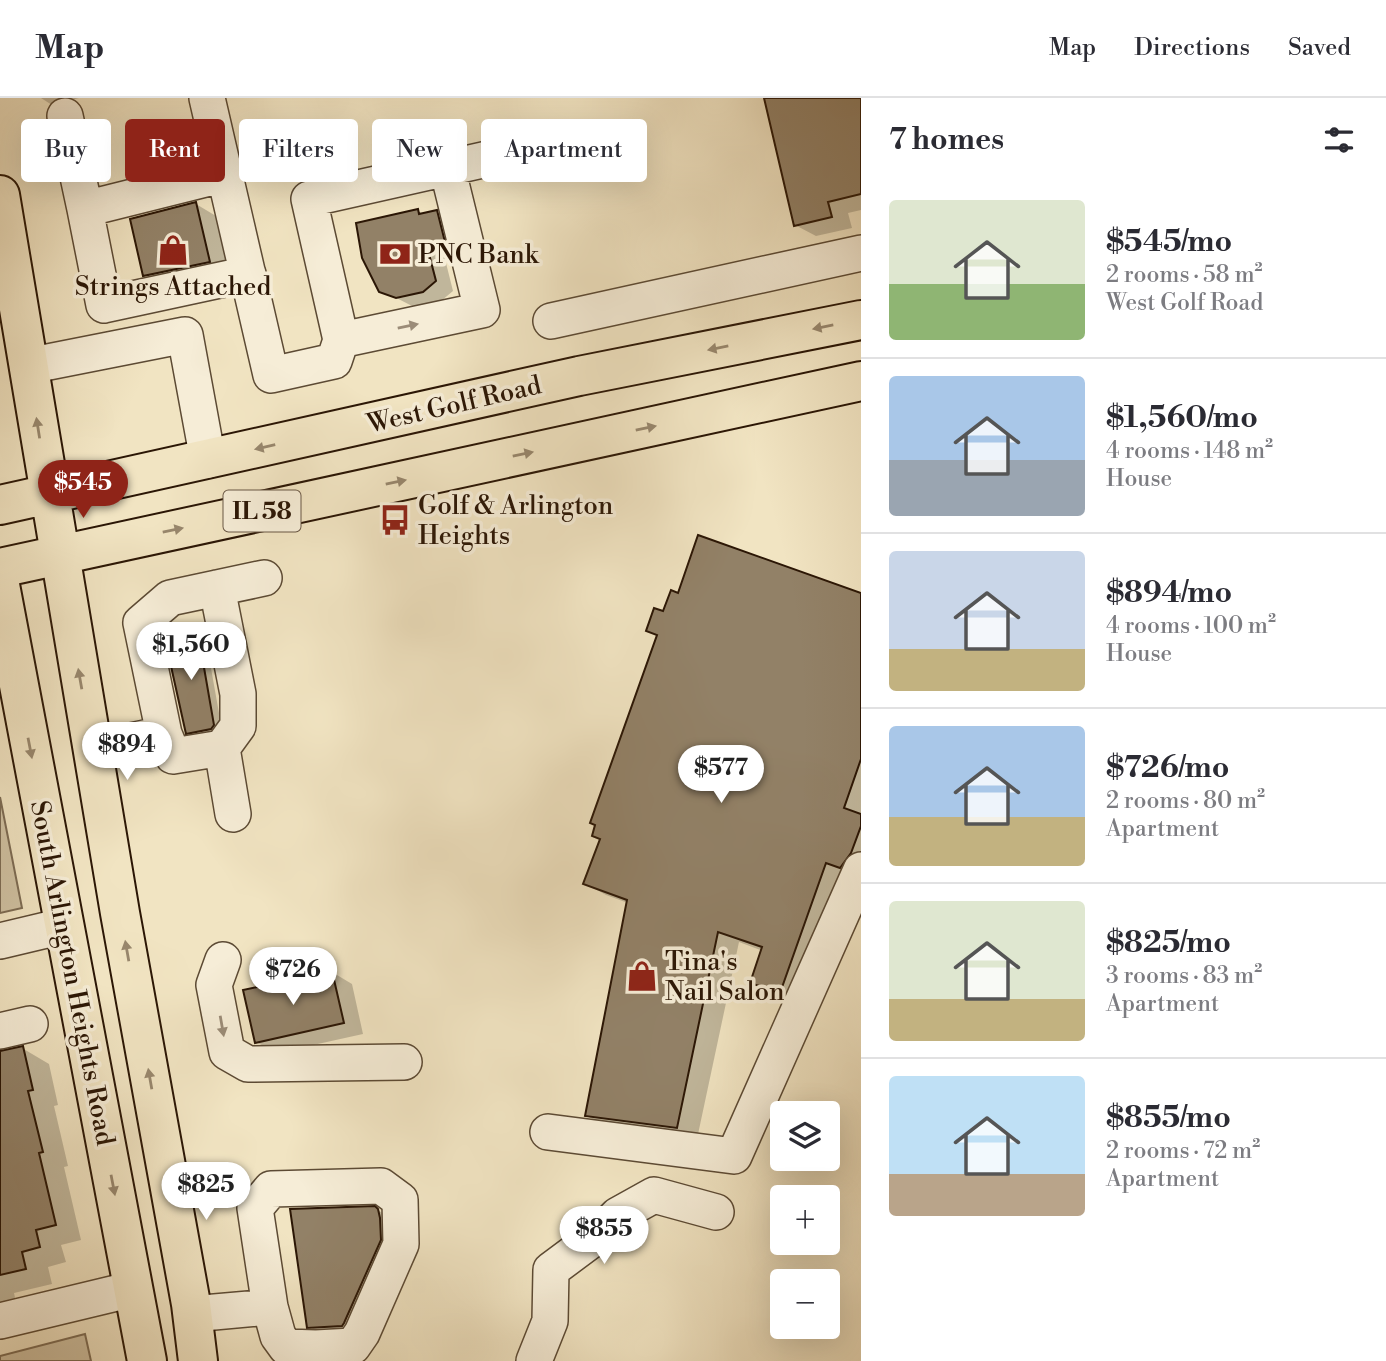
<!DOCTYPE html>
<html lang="en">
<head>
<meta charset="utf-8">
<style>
  :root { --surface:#fff; --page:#f2f2f3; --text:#2b2b33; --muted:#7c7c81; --line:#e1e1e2; --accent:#8f2418 }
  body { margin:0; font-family:"Libre Bodoni",serif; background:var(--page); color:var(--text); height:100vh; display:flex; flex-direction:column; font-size:26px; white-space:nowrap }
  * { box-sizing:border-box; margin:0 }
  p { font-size:23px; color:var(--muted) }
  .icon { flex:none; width:38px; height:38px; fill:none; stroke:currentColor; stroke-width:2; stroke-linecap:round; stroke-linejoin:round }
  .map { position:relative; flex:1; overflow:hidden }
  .panel { display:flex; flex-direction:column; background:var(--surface); width:525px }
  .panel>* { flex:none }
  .top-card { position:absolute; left:21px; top:21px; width:665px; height:63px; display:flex; gap:14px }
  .controls { position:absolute; left:770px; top:1003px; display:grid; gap:14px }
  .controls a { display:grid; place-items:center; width:70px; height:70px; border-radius:7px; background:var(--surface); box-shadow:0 7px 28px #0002; font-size:35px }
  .price { position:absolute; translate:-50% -60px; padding:0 16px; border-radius:24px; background:#fff; color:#222; font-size:23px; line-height:46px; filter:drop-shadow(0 2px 4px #0008) }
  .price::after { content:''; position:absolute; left:50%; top:42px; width:21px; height:16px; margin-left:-10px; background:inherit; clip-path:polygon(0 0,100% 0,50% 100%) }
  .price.selected { background:var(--accent); color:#fff }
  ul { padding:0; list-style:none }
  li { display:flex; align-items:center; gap:21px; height:175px; padding:0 28px }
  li+li { border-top:2px solid var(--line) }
  li span { display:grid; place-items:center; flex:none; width:196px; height:140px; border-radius:7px; color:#555 }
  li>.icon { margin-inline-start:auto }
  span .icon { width:84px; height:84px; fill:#fffc; stroke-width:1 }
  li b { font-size:30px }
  h2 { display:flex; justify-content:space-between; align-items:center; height:84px; padding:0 28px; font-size:30px }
  .tag { padding:0 24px; border-radius:7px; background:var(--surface); box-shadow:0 7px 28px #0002; font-size:24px; line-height:63px }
  .tag.selected { background:var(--accent); color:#fff }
  header { display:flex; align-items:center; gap:42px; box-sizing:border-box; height:98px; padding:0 35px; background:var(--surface); border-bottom:2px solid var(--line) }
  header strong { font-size:33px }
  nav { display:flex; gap:38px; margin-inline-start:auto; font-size:24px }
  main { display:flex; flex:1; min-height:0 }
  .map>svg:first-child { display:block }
</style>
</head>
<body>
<header>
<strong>Map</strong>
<nav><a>Map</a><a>Directions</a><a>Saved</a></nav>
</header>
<main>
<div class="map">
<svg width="861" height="1263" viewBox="0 0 861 1263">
  <rect width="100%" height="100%" fill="#f1e4c2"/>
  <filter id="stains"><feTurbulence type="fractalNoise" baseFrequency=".00286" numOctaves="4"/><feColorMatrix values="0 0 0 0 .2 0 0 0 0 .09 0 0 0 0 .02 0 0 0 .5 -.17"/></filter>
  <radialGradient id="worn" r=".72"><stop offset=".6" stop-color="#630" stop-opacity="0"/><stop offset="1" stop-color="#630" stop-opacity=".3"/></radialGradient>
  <!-- green -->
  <path fill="#cfc1a2" stroke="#7d6c54" stroke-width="2" d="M 0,699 L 22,810 L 0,815 Z
    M 85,1236 L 91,1263 L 0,1263 L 0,1258 Z"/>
  <!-- shadow -->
  <path fill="#0003" d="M 41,0 L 79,0 L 52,7 Z
    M 766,0 L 861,0 L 861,112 L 848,115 L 852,130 L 816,138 L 795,127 Z
    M 196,106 L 216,118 L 230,175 L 165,189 L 144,177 Z
    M 418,113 L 425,117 L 437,114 L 454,124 L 462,157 L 445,161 L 453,193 L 441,203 L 414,209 L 381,192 Z
    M 861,496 L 861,780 L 801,905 L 772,896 L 752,884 L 763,853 L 739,844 L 697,1041 L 607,1029 L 587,1018 L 628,805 L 606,797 L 586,786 L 601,742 L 594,737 L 658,538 L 648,532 L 679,497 Z
    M 197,537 L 206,542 L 222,632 L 196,640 L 187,634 Z
    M 332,874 L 352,886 L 363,936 L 277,955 L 256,944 Z
    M 22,950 L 49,966 L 58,1007 L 54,1008 L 68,1068 L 64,1069 L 81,1142 L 61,1147 L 66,1164 L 48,1169 L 52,1186 L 14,1195 L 19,1218 L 0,1223 L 0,955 Z
    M 374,1110 L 398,1124 L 363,1239 L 329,1240 L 308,1228 Z"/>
  <!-- building -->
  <path fill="#928167" stroke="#2b1605" stroke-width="2" d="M 764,0 L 861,0 L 861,96 L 828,104 L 832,119 L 794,128 Z
    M 196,104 L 210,164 L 143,178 L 130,121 Z
    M 418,111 L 419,116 L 437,112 L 446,148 L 428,152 L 436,183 L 423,194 L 396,200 L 379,194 L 362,160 L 356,125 Z
    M 698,437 L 861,495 L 861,661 L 844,710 L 861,716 L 861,728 L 851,755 L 840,770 L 826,765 L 780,895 L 750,885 L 762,849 L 718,834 L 677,1030 L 585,1018 L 627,802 L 583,786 L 600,741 L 592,738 L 595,727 L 590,725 L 657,537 L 646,533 L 654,510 L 663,513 L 671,492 L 678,495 Z
    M 198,535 L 214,627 L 211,631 L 186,636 L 165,541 Z
    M 332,873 L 344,925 L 255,945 L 243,892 Z
    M 23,948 L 33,992 L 28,993 L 43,1054 L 39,1055 L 56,1127 L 36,1132 L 40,1149 L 22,1154 L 26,1171 L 0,1177 L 0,953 Z
    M 375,1108 L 378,1111 L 380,1120 L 381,1142 L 344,1225 L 342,1228 L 307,1230 L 290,1111 Z"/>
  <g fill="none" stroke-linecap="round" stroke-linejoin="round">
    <defs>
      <path id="minor" d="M 207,0 L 271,277 L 334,263 L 341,242 L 309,101 L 514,55
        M 65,18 L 85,111 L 225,76
        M 85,111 L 104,207 L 248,176
        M 551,223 L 861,155
        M 341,242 L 482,212 L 447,69
        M 28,268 L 185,237 L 208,362
        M 217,490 L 238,596 L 238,628 L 222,650
        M 164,636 L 173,658 L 222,650 L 233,716
        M 92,651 L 164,636 L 141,525 L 170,500 L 264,480
        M 0,843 L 63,828
        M 223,862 L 214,887 L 227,954 L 248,966 L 404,964
        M 0,933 L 30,926
        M 548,1034 L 734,1058 L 861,772
        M 192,1216 L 270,1209 L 255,1110 L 271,1091 L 381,1088 L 400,1102 L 401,1146 L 362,1235 L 353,1248 L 316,1250 L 286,1249 L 278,1238 L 270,1209
        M 0,1223 L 133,1191
        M 534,1263 L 550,1223 L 551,1172 L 598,1137 L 618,1117 L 654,1097 L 716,1114"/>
      <path id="major" d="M 0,97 L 120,815 L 191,1206 L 198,1263
        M 0,407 L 579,278 L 861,222
        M 0,470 L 861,283
        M 0,487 L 147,1263"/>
    </defs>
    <!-- minor casing -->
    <use href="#minor" stroke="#5c4a34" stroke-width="38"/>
    <!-- major casing -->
    <use href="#major" stroke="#2b1605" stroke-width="42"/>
    <!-- minor -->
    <use href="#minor" stroke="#f6edd7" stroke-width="35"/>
    <!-- major -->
    <use href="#major" stroke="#f1e4c2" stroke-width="38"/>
  </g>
  <!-- one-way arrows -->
  <defs><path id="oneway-solid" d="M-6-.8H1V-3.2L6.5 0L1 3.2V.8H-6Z" transform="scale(1.75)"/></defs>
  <g fill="#9b8c78">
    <use href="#oneway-solid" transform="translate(408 228) rotate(-12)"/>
    <use href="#oneway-solid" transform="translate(222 928) rotate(80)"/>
  </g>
  <g fill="#98876d">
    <use href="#oneway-solid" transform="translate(823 229) rotate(169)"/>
    <use href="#oneway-solid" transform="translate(718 250) rotate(169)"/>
    <use href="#oneway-solid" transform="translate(38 330) rotate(-99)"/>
    <use href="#oneway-solid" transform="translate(646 330) rotate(-12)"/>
    <use href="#oneway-solid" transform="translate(265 349) rotate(167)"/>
    <use href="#oneway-solid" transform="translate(523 356) rotate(-12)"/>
    <use href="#oneway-solid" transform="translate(396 384) rotate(-12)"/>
    <use href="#oneway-solid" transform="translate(173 432) rotate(-12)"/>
    <use href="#oneway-solid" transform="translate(80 581) rotate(-100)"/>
    <use href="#oneway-solid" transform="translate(30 650) rotate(79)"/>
    <use href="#oneway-solid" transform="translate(127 853) rotate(-100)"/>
    <use href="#oneway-solid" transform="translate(150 981) rotate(-100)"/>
    <use href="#oneway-solid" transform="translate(113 1087) rotate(79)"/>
  </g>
  <!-- icons -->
  <defs>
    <symbol id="shop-bare" viewBox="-9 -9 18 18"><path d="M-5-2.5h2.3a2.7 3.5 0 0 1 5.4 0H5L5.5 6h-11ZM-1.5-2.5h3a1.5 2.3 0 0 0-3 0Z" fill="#8f2418" stroke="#f6edd7" stroke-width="2.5" paint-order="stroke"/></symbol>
    <symbol id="bank-bare" viewBox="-9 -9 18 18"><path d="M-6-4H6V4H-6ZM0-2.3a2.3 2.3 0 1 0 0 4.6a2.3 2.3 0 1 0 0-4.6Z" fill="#8f2418" stroke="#f6edd7" stroke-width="2.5" paint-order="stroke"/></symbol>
    <symbol id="bus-bare" viewBox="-9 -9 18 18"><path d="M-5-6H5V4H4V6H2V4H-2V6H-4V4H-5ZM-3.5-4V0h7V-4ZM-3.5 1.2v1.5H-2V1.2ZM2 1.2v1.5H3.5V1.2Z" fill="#8f2418" stroke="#f6edd7" stroke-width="2.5" paint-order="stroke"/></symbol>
  </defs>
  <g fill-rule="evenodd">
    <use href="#shop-bare" x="151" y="130" width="44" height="44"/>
    <use href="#bank-bare" x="373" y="134" width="44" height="44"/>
    <use href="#bus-bare" x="373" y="400" width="44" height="44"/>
    <use href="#shop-bare" x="620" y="856" width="44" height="44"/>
  </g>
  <g text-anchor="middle" stroke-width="7" stroke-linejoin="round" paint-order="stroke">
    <!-- shield labels -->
    <rect fill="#f6edd7" stroke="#685644" stroke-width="2" x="223.5" y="392.5" width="77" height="41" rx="5"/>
    <g font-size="24" font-weight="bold" fill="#2b1605">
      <text x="262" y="421">IL 58</text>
    </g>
    <!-- poi labels -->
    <g font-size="26" fill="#2b1605" stroke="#f6edd7" text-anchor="start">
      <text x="418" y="165">PNC Bank</text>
      <text x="173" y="197" text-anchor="middle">Strings Attached</text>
      <text x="418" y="416">Golf &amp; Arlington<tspan x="418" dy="30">Heights</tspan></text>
      <text x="665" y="872">Tina's<tspan x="665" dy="30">Nail Salon</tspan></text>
    </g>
    <!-- street labels -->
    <g font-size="26" fill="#2b1605" stroke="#f6edd7">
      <text transform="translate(454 306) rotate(-13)" y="9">West Golf Road</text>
      <text transform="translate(73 875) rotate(79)" y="9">South Arlington Heights Road</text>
    </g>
  </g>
  <rect width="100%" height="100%" filter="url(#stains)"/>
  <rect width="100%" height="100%" fill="url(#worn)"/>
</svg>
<div class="controls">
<a><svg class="icon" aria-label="layers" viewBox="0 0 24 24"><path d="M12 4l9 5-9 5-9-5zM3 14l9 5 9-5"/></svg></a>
<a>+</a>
<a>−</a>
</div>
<b class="price selected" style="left:83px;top:422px">$545</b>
<b class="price" style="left:191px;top:584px">$1,560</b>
<b class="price" style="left:127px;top:684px">$894</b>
<b class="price" style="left:721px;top:707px">$577</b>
<b class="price" style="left:293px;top:909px">$726</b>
<b class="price" style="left:206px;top:1124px">$825</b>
<b class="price" style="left:604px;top:1168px">$855</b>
<div class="top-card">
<a class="tag">Buy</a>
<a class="tag selected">Rent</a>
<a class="tag">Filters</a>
<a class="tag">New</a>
<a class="tag">Apartment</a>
</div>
</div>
<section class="panel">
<h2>7 homes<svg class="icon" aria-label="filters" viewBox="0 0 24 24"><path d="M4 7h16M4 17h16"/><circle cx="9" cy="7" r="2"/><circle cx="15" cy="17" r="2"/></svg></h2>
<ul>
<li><span style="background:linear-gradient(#dfe7d0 60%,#8fb573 0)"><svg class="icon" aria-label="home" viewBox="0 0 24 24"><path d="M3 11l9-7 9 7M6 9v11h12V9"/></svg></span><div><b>$545/mo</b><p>2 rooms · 58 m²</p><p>West Golf Road</p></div></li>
<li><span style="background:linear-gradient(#a9c7e8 60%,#9aa5b1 0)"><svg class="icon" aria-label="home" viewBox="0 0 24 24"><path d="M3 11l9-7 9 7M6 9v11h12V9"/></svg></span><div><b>$1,560/mo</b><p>4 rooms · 148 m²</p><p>House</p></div></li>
<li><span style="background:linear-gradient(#c9d6e8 70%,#c2b280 0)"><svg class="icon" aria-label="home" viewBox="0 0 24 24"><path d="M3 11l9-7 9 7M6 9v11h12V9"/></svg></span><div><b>$894/mo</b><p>4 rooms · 100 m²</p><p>House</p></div></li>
<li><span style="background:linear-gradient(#a9c7e8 65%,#c2b280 0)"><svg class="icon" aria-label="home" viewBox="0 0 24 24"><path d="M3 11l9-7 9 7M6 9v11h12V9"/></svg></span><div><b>$726/mo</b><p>2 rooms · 80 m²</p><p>Apartment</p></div></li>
<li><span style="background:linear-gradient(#dfe7d0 70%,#c2b280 0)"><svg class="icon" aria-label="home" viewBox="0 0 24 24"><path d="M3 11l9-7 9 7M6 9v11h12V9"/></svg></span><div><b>$825/mo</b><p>3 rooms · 83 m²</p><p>Apartment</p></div></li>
<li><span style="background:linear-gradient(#bfe0f5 70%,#b9a48a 0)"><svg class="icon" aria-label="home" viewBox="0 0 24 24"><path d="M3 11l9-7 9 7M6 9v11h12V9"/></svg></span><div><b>$855/mo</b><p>2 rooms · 72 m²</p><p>Apartment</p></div></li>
</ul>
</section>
</main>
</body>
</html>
